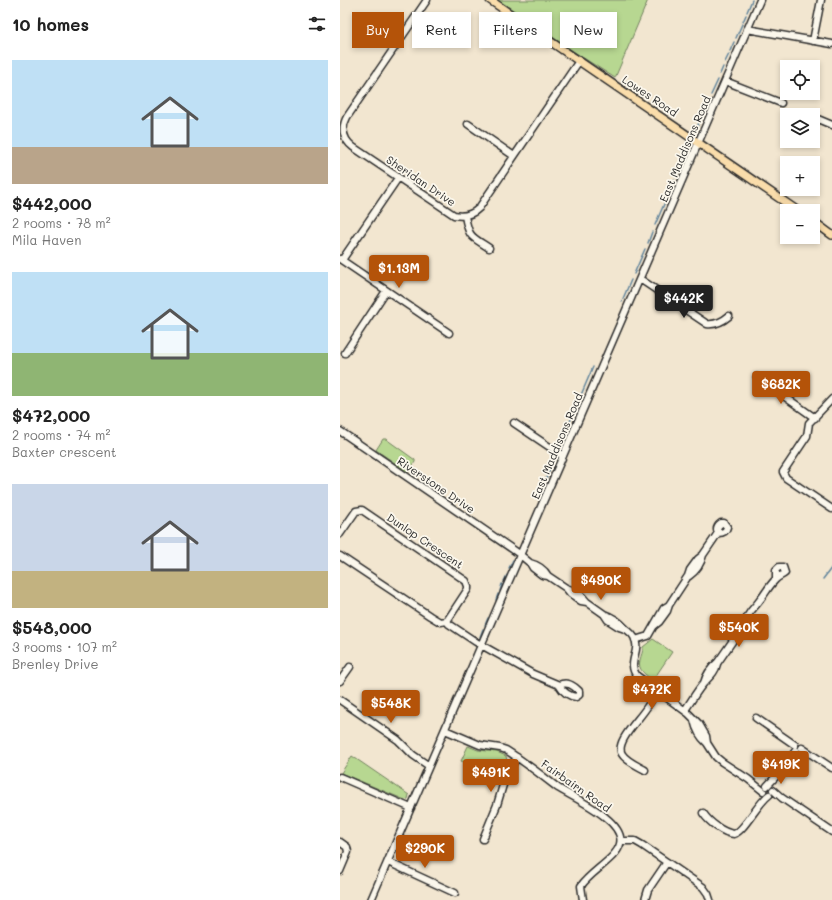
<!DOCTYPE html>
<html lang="en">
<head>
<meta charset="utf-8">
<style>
  :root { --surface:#fff; --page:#f2f2f2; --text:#222; --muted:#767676; --accent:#b45309 }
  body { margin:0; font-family:Mali,sans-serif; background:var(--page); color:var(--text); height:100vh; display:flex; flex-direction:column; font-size:15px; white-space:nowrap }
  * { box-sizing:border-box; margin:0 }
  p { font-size:13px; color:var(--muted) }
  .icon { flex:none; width:22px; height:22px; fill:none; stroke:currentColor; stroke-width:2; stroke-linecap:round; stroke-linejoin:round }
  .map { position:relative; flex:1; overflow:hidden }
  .sheet { display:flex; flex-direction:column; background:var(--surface); width:340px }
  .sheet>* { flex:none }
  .top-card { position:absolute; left:12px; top:12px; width:380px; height:36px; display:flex; gap:8px }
  .buttons { position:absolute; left:440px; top:60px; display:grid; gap:8px }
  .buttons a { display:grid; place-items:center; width:40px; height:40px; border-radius:0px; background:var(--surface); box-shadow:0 2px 6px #0003; font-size:20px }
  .price { position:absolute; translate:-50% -34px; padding:0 9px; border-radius:4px; background:var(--accent); color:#fff; font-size:13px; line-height:26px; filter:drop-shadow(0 1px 2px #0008) }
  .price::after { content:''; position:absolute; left:50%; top:24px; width:12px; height:9px; margin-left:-6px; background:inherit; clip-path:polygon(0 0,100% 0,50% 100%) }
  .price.current { background:#222; color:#fff }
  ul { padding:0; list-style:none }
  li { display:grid; align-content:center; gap:8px; height:212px; padding:0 12px }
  li span { display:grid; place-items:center; height:124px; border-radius:0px; color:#555 }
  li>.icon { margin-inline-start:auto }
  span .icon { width:72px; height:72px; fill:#fffc; stroke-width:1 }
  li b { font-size:17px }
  h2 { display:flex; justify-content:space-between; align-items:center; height:48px; padding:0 12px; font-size:17px }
  .chip { padding:0 14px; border-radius:0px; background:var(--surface); box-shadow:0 2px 6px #0003; font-size:14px; line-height:36px }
  .chip.current { background:var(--accent); color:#fff }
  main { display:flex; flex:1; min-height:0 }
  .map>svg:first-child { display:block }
</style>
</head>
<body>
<main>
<section class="sheet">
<h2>10 homes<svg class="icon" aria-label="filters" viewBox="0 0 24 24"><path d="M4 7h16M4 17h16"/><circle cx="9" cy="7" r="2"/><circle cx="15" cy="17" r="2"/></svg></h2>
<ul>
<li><span style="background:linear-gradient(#bfe0f5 70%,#b9a48a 0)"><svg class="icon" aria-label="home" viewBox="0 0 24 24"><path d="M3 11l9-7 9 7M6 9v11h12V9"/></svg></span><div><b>$442,000</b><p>2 rooms · 78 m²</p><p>Mila Haven</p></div></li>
<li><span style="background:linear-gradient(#bfe0f5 65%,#8fb573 0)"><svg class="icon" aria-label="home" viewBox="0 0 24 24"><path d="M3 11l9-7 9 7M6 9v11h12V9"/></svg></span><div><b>$472,000</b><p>2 rooms · 74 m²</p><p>Baxter crescent</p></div></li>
<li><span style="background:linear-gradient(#c9d6e8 70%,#c2b280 0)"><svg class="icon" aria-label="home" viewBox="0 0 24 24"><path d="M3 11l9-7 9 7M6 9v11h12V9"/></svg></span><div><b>$548,000</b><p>3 rooms · 107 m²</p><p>Brenley Drive</p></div></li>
</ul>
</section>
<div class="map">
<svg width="492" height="900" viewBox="0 0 492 900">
  <rect width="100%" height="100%" fill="#f2e6d0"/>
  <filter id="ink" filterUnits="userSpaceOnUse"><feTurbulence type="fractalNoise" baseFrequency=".025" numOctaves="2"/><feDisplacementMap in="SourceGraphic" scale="8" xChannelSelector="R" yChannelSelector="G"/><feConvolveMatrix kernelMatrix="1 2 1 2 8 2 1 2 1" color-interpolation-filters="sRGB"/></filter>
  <g filter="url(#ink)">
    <!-- green -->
    <path fill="#b7d791" stroke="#71815e" d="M 156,0 L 308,0 L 275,78 L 192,25 Z
      M 43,439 L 46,439 L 75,460 L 75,462 L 68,472 L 36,450 Z
      M 313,639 L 332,652 L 313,680 C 306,675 297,670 300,660 C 301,655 303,652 303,647 Z
      M 128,746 L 138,750 L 157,752 L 166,756 L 167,761 L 163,766 L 159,778 L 121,761 Z
      M 12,756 L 69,795 L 68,799 L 65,800 L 1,773 Z"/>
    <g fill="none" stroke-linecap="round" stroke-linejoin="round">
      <!-- stream -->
      <path stroke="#63859c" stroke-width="1.5" d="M 407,12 L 412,0
        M 396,38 L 406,15
        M 390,51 L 394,42
        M 385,62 L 389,54
        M 380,74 L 383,67
        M 371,95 L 378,80
        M 355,132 L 369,100
        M 336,177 L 348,149
        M 331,188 L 334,180
        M 315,225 L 328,195
        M 308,243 L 312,232
        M 294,274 L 305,249
        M 282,301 L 291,280
        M 241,395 L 253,367
        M 228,426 L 240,399
        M 224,435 L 226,431
        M 218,451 L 223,438
        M 205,481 L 216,454
        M 201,493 L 203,484
        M 169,568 L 173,560
        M 483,579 L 492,567
        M 164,581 L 167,575
        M 160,591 L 162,584
        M 156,600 L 158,594
        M 145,625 L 148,618
        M 140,637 L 143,629"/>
      <defs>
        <path id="minor" d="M 87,0 L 7,117 C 1,128 3,139 13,147 L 114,215 C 124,217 132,215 139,208 L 239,61
          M 407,29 L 492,44
          M 473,41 L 481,0
          M 385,81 L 441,103
          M 465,113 L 469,115
          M 473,117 L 492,125
          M 128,124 L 174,156
          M 125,216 C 129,238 131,236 149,248
          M 0,259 L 109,333
          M 2,260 L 58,178
          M 300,279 L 367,324 C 376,325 382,322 389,316
          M 5,353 L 46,291
          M 417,377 L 475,418
          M 492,399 L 469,423 L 467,436 L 443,472 L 446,478 L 492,509
          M 174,423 L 223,456
          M 0,431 L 178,553 L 190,563 L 193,568 L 202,575 L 208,576 L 226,588 L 230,593 L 241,601 L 247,602 L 264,614 L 268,620 L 279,627 L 285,629
          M 0,534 L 16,511 L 22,510 L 126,581 L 128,586 L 128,589 L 107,621
          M 0,556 L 90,616 L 100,622 L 107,621
          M 190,563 C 198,565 204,569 208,576
          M 349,576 C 356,571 361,564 363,555
          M 226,588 C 234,590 242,595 247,602
          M 264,614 C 273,617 279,621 285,628 C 288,631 292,633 294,637 C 302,651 286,662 297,676 L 348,713 L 359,724 L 366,736 L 367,743 L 376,757 L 382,762 L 408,779 L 423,791
          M 107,621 L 109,624 L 136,642 L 193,674 L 219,685 C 227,681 233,685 239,691 L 239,695 L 236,697 C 228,696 223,692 219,685
          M 314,626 L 319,622 L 327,611 L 329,605 L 348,576 L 350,570 L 358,559 L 363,555 L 378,533 C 383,533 386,532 387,527 L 384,523 L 381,523 C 377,526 376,529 378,533
          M 295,640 L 308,636 L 324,608 L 329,605
          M 0,681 L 10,667
          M 364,683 C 366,675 371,668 378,662 L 405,623 C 408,611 414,609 420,600 C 425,594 429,586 435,580 C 438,576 442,576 445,573 L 443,567 L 439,567 L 436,570 L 436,578
          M 0,700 L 58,740 L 73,755 L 89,766
          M 345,710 C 351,702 356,692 363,684 C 369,677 375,673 377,664
          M 416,718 L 455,745
          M 354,720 C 356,729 360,737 367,743
          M 105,730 L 140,745 L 160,748 L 166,750 C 185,762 201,775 218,788 C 234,798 286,821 280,844 C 277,858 250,872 241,886 L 243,900
          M 462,748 L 492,768
          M 305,770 C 298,766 286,761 282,754 C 273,740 309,712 313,696
          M 0,777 L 71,808
          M 427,786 L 441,771 L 456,750
          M 433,790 L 442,798 L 492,832
          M 363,813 C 369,822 383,833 394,834 C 404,831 417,804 429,795
          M 143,839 L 157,805 L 166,775 L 177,757
          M 281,841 L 295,841 L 302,845 L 363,887 L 368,894 L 370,900
          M 0,842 L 7,847 L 8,852 L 0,871
          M 48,862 L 115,893
          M 31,900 L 420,0
          M 305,900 L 308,890 L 327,862"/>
        <path id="major" d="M 150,0 L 458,211
          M 473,221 L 492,235"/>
      </defs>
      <!-- minor casing -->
      <use href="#minor" stroke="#2b2b2b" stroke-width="9"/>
      <!-- major casing -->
      <use href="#major" stroke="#2b2b2b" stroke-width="10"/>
      <!-- minor -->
      <use href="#minor" stroke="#fbf7ec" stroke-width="6"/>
      <!-- major -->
      <use href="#major" stroke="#faddab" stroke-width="7"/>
    </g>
  </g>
  <g text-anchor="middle" stroke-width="3.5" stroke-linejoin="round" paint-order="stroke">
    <!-- street labels -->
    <g font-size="11" fill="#2b2b2b" stroke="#fbf7ec">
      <text transform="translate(310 96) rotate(34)" y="4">Lowes Road</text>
      <text transform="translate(345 149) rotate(-67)" y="4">East Maddisons Road</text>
      <text transform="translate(81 181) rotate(34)" y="4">Sheridan Drive</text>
      <text transform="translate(217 446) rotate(-67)" y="4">East Maddisons Road</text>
      <text transform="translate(96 485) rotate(34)" y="4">Riverstone Drive</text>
      <text transform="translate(85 541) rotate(34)" y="4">Dunlop Crescent</text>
      <text transform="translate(236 786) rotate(35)" y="4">Fairbairn Road</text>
    </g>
  </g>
</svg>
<div class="buttons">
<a><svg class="icon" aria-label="locate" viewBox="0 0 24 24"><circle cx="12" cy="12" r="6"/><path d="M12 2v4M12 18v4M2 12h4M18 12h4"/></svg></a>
<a><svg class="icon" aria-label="layers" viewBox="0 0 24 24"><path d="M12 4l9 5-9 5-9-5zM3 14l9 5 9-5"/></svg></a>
<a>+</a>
<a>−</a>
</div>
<b class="price" style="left:59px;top:289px">$1.13M</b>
<b class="price current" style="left:344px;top:319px">$442K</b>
<b class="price" style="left:441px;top:405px">$682K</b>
<b class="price" style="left:261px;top:601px">$490K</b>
<b class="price" style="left:399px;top:648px">$540K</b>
<b class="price" style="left:312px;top:710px">$472K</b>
<b class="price" style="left:51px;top:724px">$548K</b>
<b class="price" style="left:441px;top:785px">$419K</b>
<b class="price" style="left:151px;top:793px">$491K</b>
<b class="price" style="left:85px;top:869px">$290K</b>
<div class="top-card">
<a class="chip current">Buy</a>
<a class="chip">Rent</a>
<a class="chip">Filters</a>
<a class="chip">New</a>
</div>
</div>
</main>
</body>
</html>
